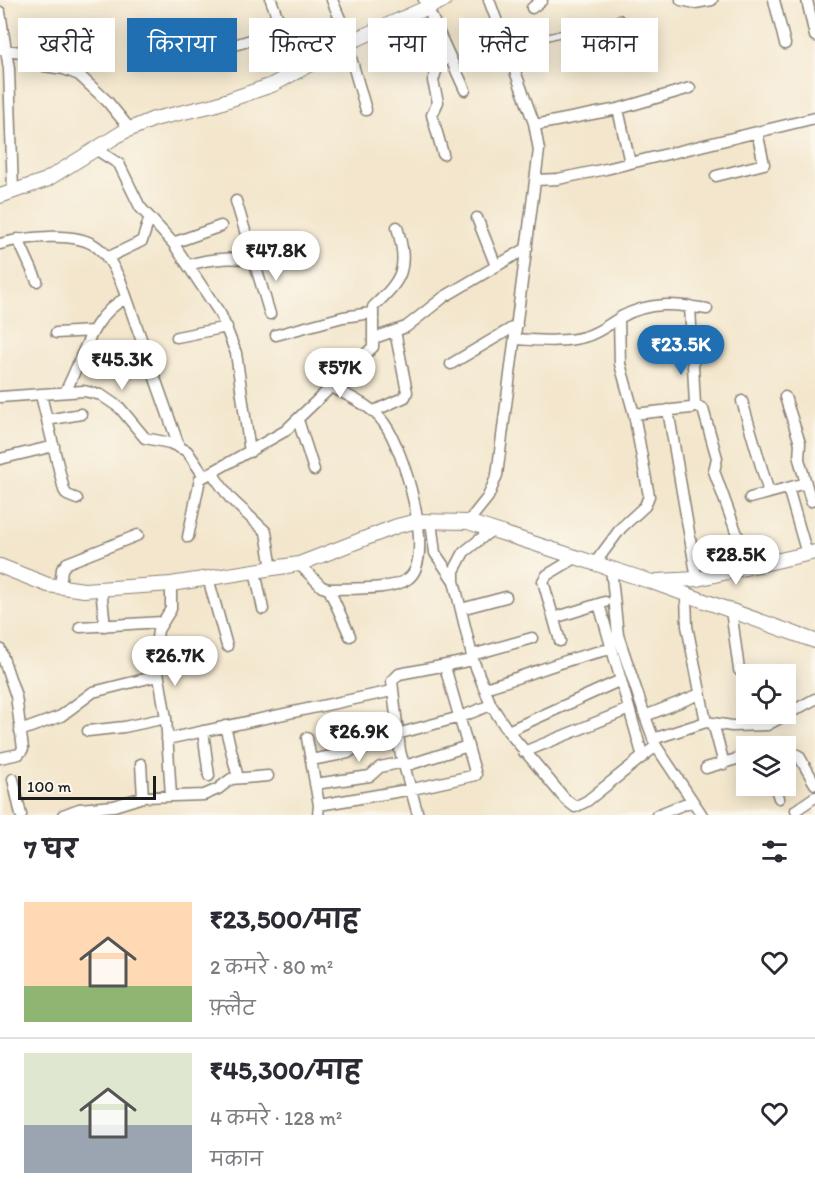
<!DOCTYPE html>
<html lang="hi">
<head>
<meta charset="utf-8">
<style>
  :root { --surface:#fff; --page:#f2f2f3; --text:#2b2b33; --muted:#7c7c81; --line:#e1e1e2; --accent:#1f6fb2 }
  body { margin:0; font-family:Itim,"Playpen Sans Deva",sans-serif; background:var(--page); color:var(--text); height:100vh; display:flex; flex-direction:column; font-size:22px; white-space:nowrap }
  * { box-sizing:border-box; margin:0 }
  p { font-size:20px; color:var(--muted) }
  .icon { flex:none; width:33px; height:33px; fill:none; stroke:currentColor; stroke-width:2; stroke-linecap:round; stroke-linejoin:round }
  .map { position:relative; height:815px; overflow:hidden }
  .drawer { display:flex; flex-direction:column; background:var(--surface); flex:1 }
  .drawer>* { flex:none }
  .hud { position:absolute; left:18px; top:18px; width:780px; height:54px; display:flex; gap:12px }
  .tools { position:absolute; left:736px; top:664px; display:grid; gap:12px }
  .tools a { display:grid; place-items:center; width:60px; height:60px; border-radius:0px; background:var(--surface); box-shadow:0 3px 15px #0003; font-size:30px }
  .scale { position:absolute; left:18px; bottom:15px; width:138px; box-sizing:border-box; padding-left:6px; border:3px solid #1c1c1c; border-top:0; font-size:16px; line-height:21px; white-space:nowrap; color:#1c1c1c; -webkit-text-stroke:4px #fbf7ec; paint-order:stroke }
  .price { position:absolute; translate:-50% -51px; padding:0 14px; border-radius:21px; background:#fff; color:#222; font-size:20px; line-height:39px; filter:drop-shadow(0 2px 3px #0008) }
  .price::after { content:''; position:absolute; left:50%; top:36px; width:18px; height:14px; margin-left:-9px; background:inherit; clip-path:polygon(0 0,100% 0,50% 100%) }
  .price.active { background:var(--accent); color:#fff }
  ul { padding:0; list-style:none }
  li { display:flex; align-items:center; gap:18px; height:150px; padding:0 24px }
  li+li { border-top:2px solid var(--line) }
  li span { display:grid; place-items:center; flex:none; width:168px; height:120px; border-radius:0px; color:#555 }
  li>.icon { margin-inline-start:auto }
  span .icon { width:72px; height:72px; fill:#fffc; stroke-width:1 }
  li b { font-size:26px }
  h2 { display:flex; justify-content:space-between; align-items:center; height:72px; padding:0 24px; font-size:26px }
  .pill { padding:0 21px; border-radius:0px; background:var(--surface); box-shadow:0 3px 15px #0003; font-size:21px; line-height:54px }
  .pill.active { background:var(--accent); color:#fff }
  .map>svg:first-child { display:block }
</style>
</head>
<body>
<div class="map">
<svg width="815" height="815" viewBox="0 0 815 815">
  <rect width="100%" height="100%" fill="#fbf7ec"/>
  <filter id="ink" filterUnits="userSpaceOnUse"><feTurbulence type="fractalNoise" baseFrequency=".0167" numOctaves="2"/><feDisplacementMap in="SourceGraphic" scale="12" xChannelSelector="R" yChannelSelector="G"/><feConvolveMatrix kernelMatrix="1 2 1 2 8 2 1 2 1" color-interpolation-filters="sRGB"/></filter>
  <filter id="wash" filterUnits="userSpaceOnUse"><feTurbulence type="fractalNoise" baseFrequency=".008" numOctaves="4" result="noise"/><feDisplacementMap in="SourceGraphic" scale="24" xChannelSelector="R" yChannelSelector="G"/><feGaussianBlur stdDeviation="1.35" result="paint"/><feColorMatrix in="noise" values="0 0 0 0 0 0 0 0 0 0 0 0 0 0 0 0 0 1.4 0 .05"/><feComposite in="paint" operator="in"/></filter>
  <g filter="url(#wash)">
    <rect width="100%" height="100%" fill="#f3e6cc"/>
  </g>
  <g filter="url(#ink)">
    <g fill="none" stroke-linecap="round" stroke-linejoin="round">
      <defs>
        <path id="service" d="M 507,48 L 620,18"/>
        <path id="minor" d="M 271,0 L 298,73
          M 332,0 L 350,42
          M 424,0 L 465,90
          M 681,0 L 695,3 L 712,0
          M 774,0 L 785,44
          M 807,0 L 815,36
          M 532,8 L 542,0
          M 0,12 L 9,69 L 13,192
          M 347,44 L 366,110
          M 1,49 L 20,52 L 44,66 L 64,69 L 79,75 L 107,101 L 130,129
          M 200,55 L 282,31
          M 618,109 L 630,163
          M 535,125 L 618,109 L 690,88
          M 97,150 L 119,164 L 140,207 L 173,243 L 221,315 L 236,353 L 250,452
          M 443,154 L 432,115 L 438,102 L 433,81 L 437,68 L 448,56
          M 716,176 L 764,164 L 757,132
          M 536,180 L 558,179 L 606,169 L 815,118
          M 236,201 L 270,314
          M 477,218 L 496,266
          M 18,239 L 37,281
          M 173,243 L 221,226
          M 0,244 C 24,237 76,231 97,247 C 109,256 115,270 121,282 L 179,446
          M 107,258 L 142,241 L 149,220
          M 189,265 C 234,250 266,267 308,259
          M 56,333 L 93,331
          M 276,335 L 343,317 L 371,313
          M 177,337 L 227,327
          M 374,338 L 406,327 L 444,297 L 527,248
          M 515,339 C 537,340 562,343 584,337 C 599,333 609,324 621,317 C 650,301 675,304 707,309
          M 451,364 L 517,325
          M 65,392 C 83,359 90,316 126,298
          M 41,395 L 64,490 L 67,495 L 77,499
          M 0,397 L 84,391 L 101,395 L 120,408 L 145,438 L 170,443 L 187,451 L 204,476
          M 785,397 L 800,443 L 799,459 L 811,501
          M 742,401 L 769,493
          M 695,405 L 703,409 L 717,458 L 714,471 L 749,567
          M 668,410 L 697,579
          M 374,411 L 405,397 L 407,392 L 395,331
          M 634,414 L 691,408 L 695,405 L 690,306
          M 47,420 L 81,414
          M 298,420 L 314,470
          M 0,459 L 54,446
          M 212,473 L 230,498 L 266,532 L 272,569
          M 788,488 L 807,554
          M 750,498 L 806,483
          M 431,521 L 435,553 L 454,581
          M 468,522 L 488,497 L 497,475 L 539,150 L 534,123 L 489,0
          M 493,529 L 464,552 L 454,571 L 454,581 L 473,660 L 491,705 L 508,731 L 565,799 L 575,807 L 587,801 L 656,746
          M 188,537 L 200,479 L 285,431 L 373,347 L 373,307 C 403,279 409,268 397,227
          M 595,563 L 621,528 L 645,506 L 649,496 L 634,414 L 620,364 L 619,318
          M 299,564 L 322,587 L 329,589 C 350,588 393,591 409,578 C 436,555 403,448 384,423 C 372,406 350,397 332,387
          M 611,568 L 618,635 L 645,716 L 656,746 L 702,815
          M 255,571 L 263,609
          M 208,578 L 227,646
          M 60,587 L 62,569 L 67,563 L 138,535
          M 101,589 L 105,626
          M 329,589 L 350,636
          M 686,594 L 687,626 L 706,722
          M 599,604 L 643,757
          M 461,609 L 506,597
          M 731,610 L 739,670
          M 554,618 L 605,602
          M 80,627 L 162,622
          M 560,641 L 543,581 L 547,575 L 577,557
          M 0,649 L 16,696 L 23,749 L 19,754 L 0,758
          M 472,655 L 532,638
          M 484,688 C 528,676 568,657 612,649
          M 645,716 L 700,694
          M 713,723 L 724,764
          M 225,726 L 238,778
          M 20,731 L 61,716 L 93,692 L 157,676
          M 88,731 L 124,727 L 166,718
          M 203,731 L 209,776
          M 508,731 L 621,680
          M 307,738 L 319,805 L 318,815
          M 167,739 L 392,691
          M 653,739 L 706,722 L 732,726 L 767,725 L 815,699
          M 775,747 L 776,747
          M 786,749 L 799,756 L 815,784
          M 524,752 L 629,709
          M 311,760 L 348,753 L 360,744 L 460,717 L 491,705
          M 141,764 L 143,797
          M 405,766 L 468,746
          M 706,768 L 747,756
          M 13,779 L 21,815
          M 315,784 L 370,776 L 380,767 L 404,762
          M 775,786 L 779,798
          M 171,796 L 166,718 L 155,654 L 158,630 L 171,609 L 171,584
          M 319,805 L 413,789 L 476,775 L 445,667
          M 796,810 L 815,797
          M 63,815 L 79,809 L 114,806 L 143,797 L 204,795 L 218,789 L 231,779 L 268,776
          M 418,815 L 400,751 L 392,681 L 399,674 L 473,660
          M 657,815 L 692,801"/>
        <path id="tertiary" d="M 0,196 L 46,180 L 123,132 L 154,119 L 214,105 L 272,85 L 350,42 L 444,0
          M 0,566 L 48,585 L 84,590 L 171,584 L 299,564 L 397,526 L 417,521 L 468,522 L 652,582 L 815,641
          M 657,581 L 697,579 L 815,552"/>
      </defs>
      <!-- service casing -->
      <use href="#service" stroke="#888174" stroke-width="8"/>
      <!-- minor casing -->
      <use href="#minor" stroke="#888174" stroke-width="13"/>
      <!-- tertiary casing -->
      <use href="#tertiary" stroke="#888174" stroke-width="16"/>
      <!-- service -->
      <use href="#service" stroke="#fff" stroke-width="5"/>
      <!-- minor -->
      <use href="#minor" stroke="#fff" stroke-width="10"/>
      <!-- tertiary -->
      <use href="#tertiary" stroke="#fff" stroke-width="14"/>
    </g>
  </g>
</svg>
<div class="tools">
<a><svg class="icon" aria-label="locate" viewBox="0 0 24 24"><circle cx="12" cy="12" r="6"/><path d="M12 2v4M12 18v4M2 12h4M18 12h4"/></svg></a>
<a><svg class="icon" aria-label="layers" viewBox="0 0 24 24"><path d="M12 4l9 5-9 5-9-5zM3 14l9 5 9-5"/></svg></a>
</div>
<div class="scale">100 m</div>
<b class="price" style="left:276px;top:282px">₹47.8K</b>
<b class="price active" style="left:681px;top:376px">₹23.5K</b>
<b class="price" style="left:122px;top:391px">₹45.3K</b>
<b class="price" style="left:340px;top:399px">₹57K</b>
<b class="price" style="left:736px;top:586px">₹28.5K</b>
<b class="price" style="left:175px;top:687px">₹26.7K</b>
<b class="price" style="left:359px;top:763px">₹26.9K</b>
<div class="hud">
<a class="pill">खरीदें</a>
<a class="pill active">किराया</a>
<a class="pill">फ़िल्टर</a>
<a class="pill">नया</a>
<a class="pill">फ़्लैट</a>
<a class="pill">मकान</a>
</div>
</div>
<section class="drawer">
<h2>7 घर<svg class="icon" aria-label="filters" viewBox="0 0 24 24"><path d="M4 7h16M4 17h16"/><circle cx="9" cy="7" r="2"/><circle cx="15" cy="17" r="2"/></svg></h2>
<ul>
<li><span style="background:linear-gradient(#ffd9b3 70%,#8fb573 0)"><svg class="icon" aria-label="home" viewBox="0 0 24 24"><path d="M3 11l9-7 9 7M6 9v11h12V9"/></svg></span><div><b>₹23,500/माह</b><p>2 कमरे · 80 m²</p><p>फ़्लैट</p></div><svg class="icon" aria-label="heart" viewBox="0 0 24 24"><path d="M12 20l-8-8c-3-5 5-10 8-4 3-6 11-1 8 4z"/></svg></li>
<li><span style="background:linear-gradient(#dfe7d0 60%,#9aa5b1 0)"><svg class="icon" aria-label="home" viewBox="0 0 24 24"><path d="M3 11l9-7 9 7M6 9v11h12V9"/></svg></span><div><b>₹45,300/माह</b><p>4 कमरे · 128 m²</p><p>मकान</p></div><svg class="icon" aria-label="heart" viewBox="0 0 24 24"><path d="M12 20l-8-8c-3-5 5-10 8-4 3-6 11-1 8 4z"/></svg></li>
</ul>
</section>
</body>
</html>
